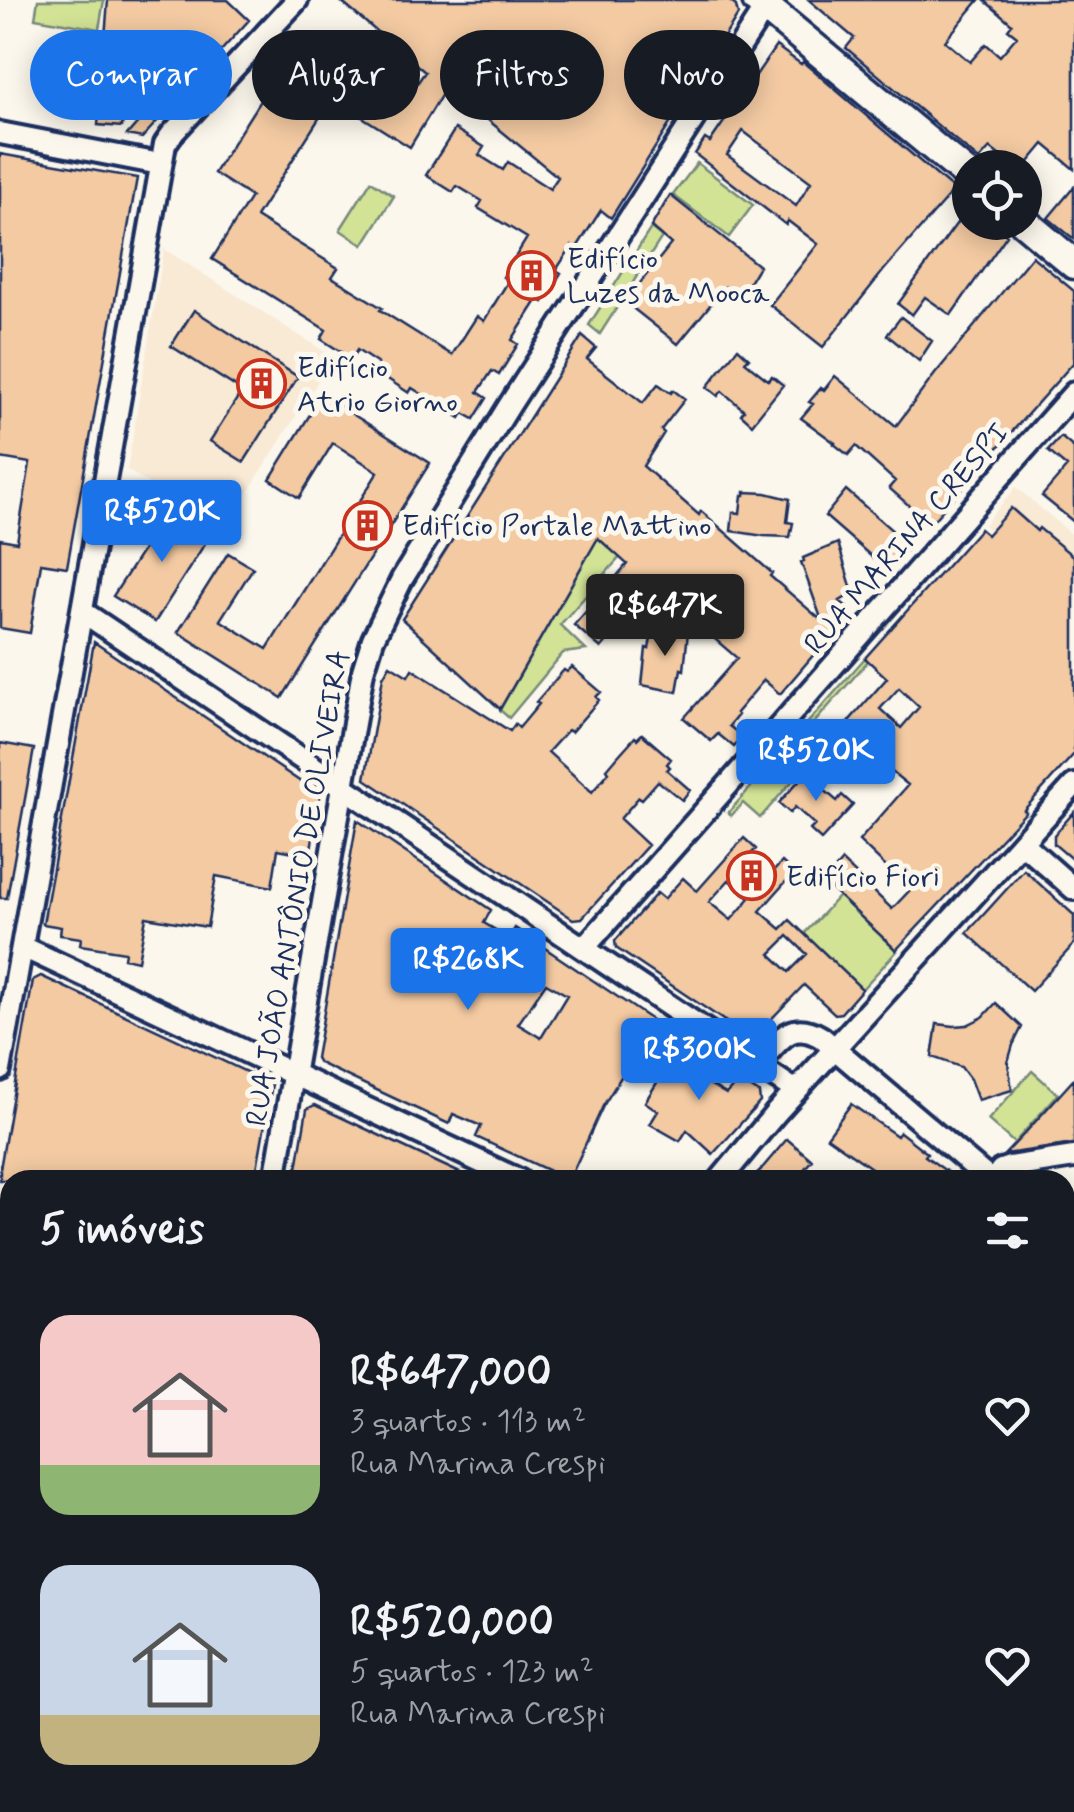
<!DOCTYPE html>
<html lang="pt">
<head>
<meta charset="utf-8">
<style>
  :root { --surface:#171b24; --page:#242831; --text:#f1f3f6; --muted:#9ea1a6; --accent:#1a73e8 }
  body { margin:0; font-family:Mynerve,sans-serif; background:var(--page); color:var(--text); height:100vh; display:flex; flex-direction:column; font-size:38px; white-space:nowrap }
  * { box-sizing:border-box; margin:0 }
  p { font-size:32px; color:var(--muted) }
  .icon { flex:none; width:55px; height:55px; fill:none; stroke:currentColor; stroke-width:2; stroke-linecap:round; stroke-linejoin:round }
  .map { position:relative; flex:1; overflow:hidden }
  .details { position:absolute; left:0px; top:1170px; width:1075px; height:642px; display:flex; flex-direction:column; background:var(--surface); border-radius:30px 30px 0 0; box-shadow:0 5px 25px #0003 }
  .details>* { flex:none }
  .guide { position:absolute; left:30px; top:30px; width:1015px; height:90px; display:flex; gap:20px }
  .buttons { position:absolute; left:952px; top:150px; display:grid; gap:20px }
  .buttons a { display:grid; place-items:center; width:90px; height:90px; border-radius:50%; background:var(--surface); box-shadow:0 5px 25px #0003; font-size:50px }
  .price { position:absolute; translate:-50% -85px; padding:0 22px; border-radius:10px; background:var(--accent); color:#fff; font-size:32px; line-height:65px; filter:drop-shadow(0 2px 5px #0008) }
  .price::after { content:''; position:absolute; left:50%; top:60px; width:30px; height:22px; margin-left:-15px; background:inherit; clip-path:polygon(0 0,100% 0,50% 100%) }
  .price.selected { background:#222; color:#fff }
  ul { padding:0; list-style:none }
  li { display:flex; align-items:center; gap:30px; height:250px; padding:0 40px }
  li span { display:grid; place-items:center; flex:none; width:280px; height:200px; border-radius:30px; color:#555 }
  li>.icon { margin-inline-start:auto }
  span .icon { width:120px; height:120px; fill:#fffc; stroke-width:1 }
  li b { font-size:42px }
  h2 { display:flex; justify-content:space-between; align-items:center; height:120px; padding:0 40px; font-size:42px }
  .chip { padding:0 35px; border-radius:45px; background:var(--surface); box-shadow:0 5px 25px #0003; font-size:35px; line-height:90px }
  .chip.selected { background:var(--accent); color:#fff }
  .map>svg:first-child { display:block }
</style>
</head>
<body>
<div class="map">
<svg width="1074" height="1812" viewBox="0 0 1074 1812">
  <rect width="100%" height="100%" fill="#fbf7ec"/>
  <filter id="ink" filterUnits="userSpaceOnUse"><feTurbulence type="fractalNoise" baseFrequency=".01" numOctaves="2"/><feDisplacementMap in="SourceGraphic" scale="20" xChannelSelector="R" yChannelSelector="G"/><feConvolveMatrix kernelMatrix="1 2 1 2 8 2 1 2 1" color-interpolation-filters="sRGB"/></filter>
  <g filter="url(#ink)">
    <!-- built -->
    <path fill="#f9ead6" d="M 164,249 L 333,357 L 223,532 L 127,470 Z
      M 1016,487 L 1074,536 L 1074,603 L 984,525 Z"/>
    <!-- green -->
    <path fill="#d2e396" stroke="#76897a" stroke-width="2.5" d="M 38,0 L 104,0 L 99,29 L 35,18 Z
      M 697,163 L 753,205 L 729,237 L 673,195 Z
      M 371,181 L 394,196 L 363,245 L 340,230 Z
      M 651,228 L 662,237 L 600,334 L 589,325 Z
      M 598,538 L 620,557 L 560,625 L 586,650 L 563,653 L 509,718 L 500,710 Z
      M 865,658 L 868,661 L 807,731 L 823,746 L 760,818 L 743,803 L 731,816 L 728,813 Z
      M 839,896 L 897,951 L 862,989 L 804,934 Z
      M 1032,1071 L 1058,1094 L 1014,1143 L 988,1120 Z"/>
    <!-- building -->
    <path fill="#f3caa2" stroke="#1b2f5e" stroke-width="2.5" fill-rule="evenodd" d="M 108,0 L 228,0 L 249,20 L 142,138 L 127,135 L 159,98 L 127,70 L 122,127 L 98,125 L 99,113 L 74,108 L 73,111 L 46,106 L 46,103 L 43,102 L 53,44 L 57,45 L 57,42 L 104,50 Z
      M 339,0 L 728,0 L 736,6 L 738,15 L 611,218 L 601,210 L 576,249 L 572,246 L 556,270 L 561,273 L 543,302 L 538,299 L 512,340 L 518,344 L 499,375 L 492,371 L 478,392 L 487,398 L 474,419 L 463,413 L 460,418 L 412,388 L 409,393 L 374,370 L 378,364 L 357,350 L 352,359 L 321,339 L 326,330 L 212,259 L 251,197 L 214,173 L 273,80 L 307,101 L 346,38 L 418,82 L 425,72 ZM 445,89 L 459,100 L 461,98 L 558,177 L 550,189 L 508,162 L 503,170 L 479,155 L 484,147 L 455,129 L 426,175 L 453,192 L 457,186 L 482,201 L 478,208 L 527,238 L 503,277 L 509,280 L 484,321 L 477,316 L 452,355 L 380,310 L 382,308 L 332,277 L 338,268 L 256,217 L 332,98 L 410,147 Z
      M 809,0 L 979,0 L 945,41 L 970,62 L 986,44 L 1000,56 L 1017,36 L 1008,29 L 1012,24 L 984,0 L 1074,0 L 1074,169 L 1044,144 L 1024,168 L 997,168 L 1004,159 L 990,148 L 979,160 L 846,48 L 854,38 Z
      M 776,46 L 801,64 L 803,62 L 954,190 L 884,270 L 823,347 L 770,305 L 818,244 L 788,221 L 786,225 L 695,154 L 705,139 L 710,142 ZM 743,131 L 811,182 L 796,206 L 727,155 Z
      M 0,154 L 137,178 L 67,567 L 41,563 L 30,633 L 0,628 L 0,539 L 17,542 L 30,463 L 0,458 Z
      M 1074,187 L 1074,239 L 1048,218 Z
      M 670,195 L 759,266 L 739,299 L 725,287 L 678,344 L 625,302 L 671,244 L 651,227 Z
      M 970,205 L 970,222 L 992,222 L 1007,235 L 951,315 L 925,297 L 912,315 L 898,304 Z
      M 1032,256 L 1074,291 L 1074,362 L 930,524 L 889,488 L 895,481 L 856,446 L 848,455 L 834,444 L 835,443 L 801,418 L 813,404 L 809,402 L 821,388 L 824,390 L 835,376 L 896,426 L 935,374 Z
      M 194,310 L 298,377 L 244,462 L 210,441 L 242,391 L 171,346 Z
      M 901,317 L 932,341 L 919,361 L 887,335 Z
      M 582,336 L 596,348 L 587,359 L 643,403 L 658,384 L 671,393 L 673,390 L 685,399 L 661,430 L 664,433 L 643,466 L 699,515 L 701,511 L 772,573 L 770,576 L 822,621 L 801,562 L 804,561 L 803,558 L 838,543 L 853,593 L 840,601 L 851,611 L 780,694 L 764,680 L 736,713 L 738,715 L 729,726 L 743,737 L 734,747 L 718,734 L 711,741 L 684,718 L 737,658 L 659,591 L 661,582 L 656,588 L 654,587 L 601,648 L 574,625 L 589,608 L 587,606 L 596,595 L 599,597 L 627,564 L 598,538 L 500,709 L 402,619 Z
      M 738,348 L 749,358 L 745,362 L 768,380 L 772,376 L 783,385 L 752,424 L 741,414 L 744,410 L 722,391 L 718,396 L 707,387 Z
      M 322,395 L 430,463 L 282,698 L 178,632 L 228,553 L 253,568 L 220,620 L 267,649 L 378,472 L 333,443 L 299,498 L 270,479 Z
      M 1061,437 L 1074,448 L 1074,522 L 1042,496 L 1067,467 L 1048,451 Z
      M 846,490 L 910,546 L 888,571 L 825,516 Z
      M 745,492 L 766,493 L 790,499 L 787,522 L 793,523 L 790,537 L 764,536 L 731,531 L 733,512 L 740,513 L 742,495 L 745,495 Z
      M 170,508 L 211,534 L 155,622 L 113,596 Z
      M 1011,508 L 1037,531 L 1039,528 L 1074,557 L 1074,754 L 1024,810 L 1026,812 L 896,950 L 824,882 L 842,861 L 892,909 L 910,890 L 859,841 L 908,785 L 887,768 L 885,767 L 880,772 L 870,764 L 879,754 L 858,735 L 849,745 L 839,736 L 844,731 L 842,729 L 887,678 L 865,658 L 980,529 L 987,535 ZM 899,688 L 919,707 L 901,728 L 880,709 Z
      M 653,626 L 688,632 L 684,670 L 681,669 L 677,692 L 642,685 L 646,648 L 649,649 Z
      M 94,642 L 317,793 L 320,797 L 310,855 L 278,849 L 272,887 L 216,876 L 207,927 L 146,917 L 138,961 L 124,958 L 125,952 L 80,945 L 81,938 L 60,935 L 61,927 L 43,924 Z
      M 390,665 L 408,676 L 412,669 L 510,731 L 515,724 L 519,728 L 539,704 L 536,702 L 548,688 L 564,670 L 567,672 L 572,667 L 601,692 L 596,697 L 599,700 L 571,732 L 568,730 L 548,752 L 592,792 L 609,772 L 607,769 L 618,756 L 635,737 L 637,739 L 642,734 L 671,759 L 667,764 L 670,767 L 667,770 L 690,790 L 682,800 L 658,781 L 642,799 L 639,797 L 620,819 L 648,845 L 582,918 L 573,919 L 365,779 L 383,677 Z
      M 0,743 L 34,749 L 7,898 L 0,898 Z
      M 811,767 L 821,776 L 816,783 L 837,801 L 842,795 L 853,805 L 821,840 L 810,830 L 815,825 L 795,807 L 790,813 L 779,803 Z
      M 1074,812 L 1074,861 L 1054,844 L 1054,835 Z
      M 357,820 L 491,910 L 484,923 L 509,938 L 515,928 L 655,1022 L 603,1106 L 569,1180 L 476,1137 L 481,1126 L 453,1114 L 449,1124 L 319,1063 L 316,1058 L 322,1024 ZM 546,983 L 567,995 L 541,1038 L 518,1024 Z
      M 744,838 L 756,849 L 752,853 L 773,872 L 782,862 L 792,871 L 787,876 L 789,878 L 760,911 L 781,929 L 790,920 L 862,989 L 841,1013 L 835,1014 L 804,985 L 755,1036 L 750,1038 L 616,948 L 615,941 L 657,893 L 664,899 L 683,878 L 697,891 ZM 729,880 L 750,898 L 731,920 L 709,902 ZM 788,936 L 807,954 L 789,972 L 770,954 Z
      M 1024,870 L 1074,915 L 1074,944 L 1031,991 L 967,933 Z
      M 41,976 L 272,1084 L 255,1180 L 0,1180 L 0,1169 L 33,980 Z
      M 996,1003 L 1022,1027 L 1013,1045 L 1008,1062 L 1012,1090 L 978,1100 L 970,1079 L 961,1067 L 932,1057 L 937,1024 L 954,1026 L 967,1025 L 983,1017 Z
      M 694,1050 L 716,1064 L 706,1082 L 726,1094 L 739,1080 L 759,1093 L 760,1102 L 713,1154 L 687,1130 L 680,1141 L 650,1124 L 658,1111 L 645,1102 L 674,1055 L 687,1063 Z
      M 1074,1079 L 1074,1144 L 1005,1154 L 1026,1132 Z
      M 851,1104 L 897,1136 L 900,1132 L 927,1153 L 925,1156 L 946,1171 L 909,1178 L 910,1180 L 881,1180 L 871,1173 L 874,1170 L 827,1137 Z
      M 315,1105 L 417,1153 L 475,1180 L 295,1180 L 307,1109 Z
      M 787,1139 L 812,1160 L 795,1180 L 752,1180 Z"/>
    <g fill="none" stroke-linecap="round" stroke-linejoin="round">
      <defs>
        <path id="street" d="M 0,133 L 160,164
          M 83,612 L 796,1091
          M 1022,843 L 1074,889
          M 23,947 L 519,1180
          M 584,948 L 1074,393
          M 757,1065 C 778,1043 789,1018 821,1037 L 990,1180
          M 0,1070 L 165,144 L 172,134 L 297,0
          M 275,1180 L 363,671 L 373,639 L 402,579 L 509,406 L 770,0
          M 720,1180 L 775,1114 L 1074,785
          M 994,1180 L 1001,1170 L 1010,1167 L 1074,1157
          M 0,1309 L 10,1311
          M 1065,1327 L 1074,1333
          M 1065,1485 L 1074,1490
          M 0,1603 L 10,1605
          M 1065,1650 L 1074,1655
          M 806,1802 L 819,1812
          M 1040,1802 L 1049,1812
          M 167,1812 L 169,1802
          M 499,1812 L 501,1802
          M 633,1812 L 638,1802"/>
        <path id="secondary" d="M 757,0 L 970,177
          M 1024,222 L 1074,264"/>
      </defs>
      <!-- street casing -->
      <use href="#street" stroke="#1b2f5e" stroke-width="28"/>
      <!-- secondary casing -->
      <use href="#secondary" stroke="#1b2f5e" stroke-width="35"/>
      <!-- street -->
      <use href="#street" stroke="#fbf7ec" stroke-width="20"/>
      <!-- secondary -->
      <use href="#secondary" stroke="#fbf7ec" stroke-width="28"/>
    </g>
  </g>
  <!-- icons -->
  <defs>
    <symbol id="building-ring" viewBox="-11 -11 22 22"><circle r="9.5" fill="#fbf7ec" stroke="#c8321e" stroke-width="1.5"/><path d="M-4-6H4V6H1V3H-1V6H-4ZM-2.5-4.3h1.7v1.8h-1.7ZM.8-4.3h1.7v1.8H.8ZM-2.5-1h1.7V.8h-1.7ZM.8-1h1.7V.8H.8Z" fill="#c8321e"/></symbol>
  </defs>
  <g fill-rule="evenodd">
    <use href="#building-ring" x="504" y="248" width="55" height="55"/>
    <use href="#building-ring" x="234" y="356" width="55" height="55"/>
    <use href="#building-ring" x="340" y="498" width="55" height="55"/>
    <use href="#building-ring" x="724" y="848" width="55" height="55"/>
  </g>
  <g text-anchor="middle" stroke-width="10" stroke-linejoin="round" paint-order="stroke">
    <!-- poi labels -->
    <g font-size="30" fill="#1b2f5e" stroke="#fbf7ec" text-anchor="start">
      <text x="567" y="268">Edifício<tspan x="567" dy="34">Luzes da Mooca</tspan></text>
      <text x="297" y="377">Edifício<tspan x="297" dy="34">Atrio Giorno</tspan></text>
      <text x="402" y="535">Edifício Portale Mattino</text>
      <text x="786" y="886">Edifício Fiori</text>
    </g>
    <!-- street labels -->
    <g font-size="30" fill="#1b2f5e" stroke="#fbf7ec">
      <text transform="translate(906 538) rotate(-49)" y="10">RUA MARINA CRESPI</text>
      <text transform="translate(297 888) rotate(-80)" y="10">RUA JOÃO ANTÔNIO DE OLIVEIRA</text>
    </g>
  </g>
</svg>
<div class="buttons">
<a><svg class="icon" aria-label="locate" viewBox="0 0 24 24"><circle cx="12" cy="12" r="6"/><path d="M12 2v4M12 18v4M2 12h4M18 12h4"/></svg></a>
</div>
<b class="price" style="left:162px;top:565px">R$520K</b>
<b class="price selected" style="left:665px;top:659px">R$647K</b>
<b class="price" style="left:816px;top:804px">R$520K</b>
<b class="price" style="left:468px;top:1013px">R$268K</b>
<b class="price" style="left:699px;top:1103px">R$300K</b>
<div class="guide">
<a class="chip selected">Comprar</a>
<a class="chip">Alugar</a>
<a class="chip">Filtros</a>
<a class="chip">Novo</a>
</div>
<section class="details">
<h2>5 imóveis<svg class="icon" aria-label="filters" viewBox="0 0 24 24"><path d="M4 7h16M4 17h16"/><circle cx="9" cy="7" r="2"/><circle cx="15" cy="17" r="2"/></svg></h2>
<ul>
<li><span style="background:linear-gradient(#f6c9c9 75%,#8fb573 0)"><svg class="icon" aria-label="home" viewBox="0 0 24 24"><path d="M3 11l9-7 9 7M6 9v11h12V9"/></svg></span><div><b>R$647,000</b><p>3 quartos · 113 m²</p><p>Rua Marina Crespi</p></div><svg class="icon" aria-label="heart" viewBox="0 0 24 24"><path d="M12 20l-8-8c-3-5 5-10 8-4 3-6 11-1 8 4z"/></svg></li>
<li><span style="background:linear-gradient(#c9d6e8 75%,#c2b280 0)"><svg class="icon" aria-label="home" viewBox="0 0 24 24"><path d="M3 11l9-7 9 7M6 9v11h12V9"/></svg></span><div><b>R$520,000</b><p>5 quartos · 123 m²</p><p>Rua Marina Crespi</p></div><svg class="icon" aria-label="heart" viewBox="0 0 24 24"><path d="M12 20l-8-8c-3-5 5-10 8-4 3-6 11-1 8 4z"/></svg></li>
</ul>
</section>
</div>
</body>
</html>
